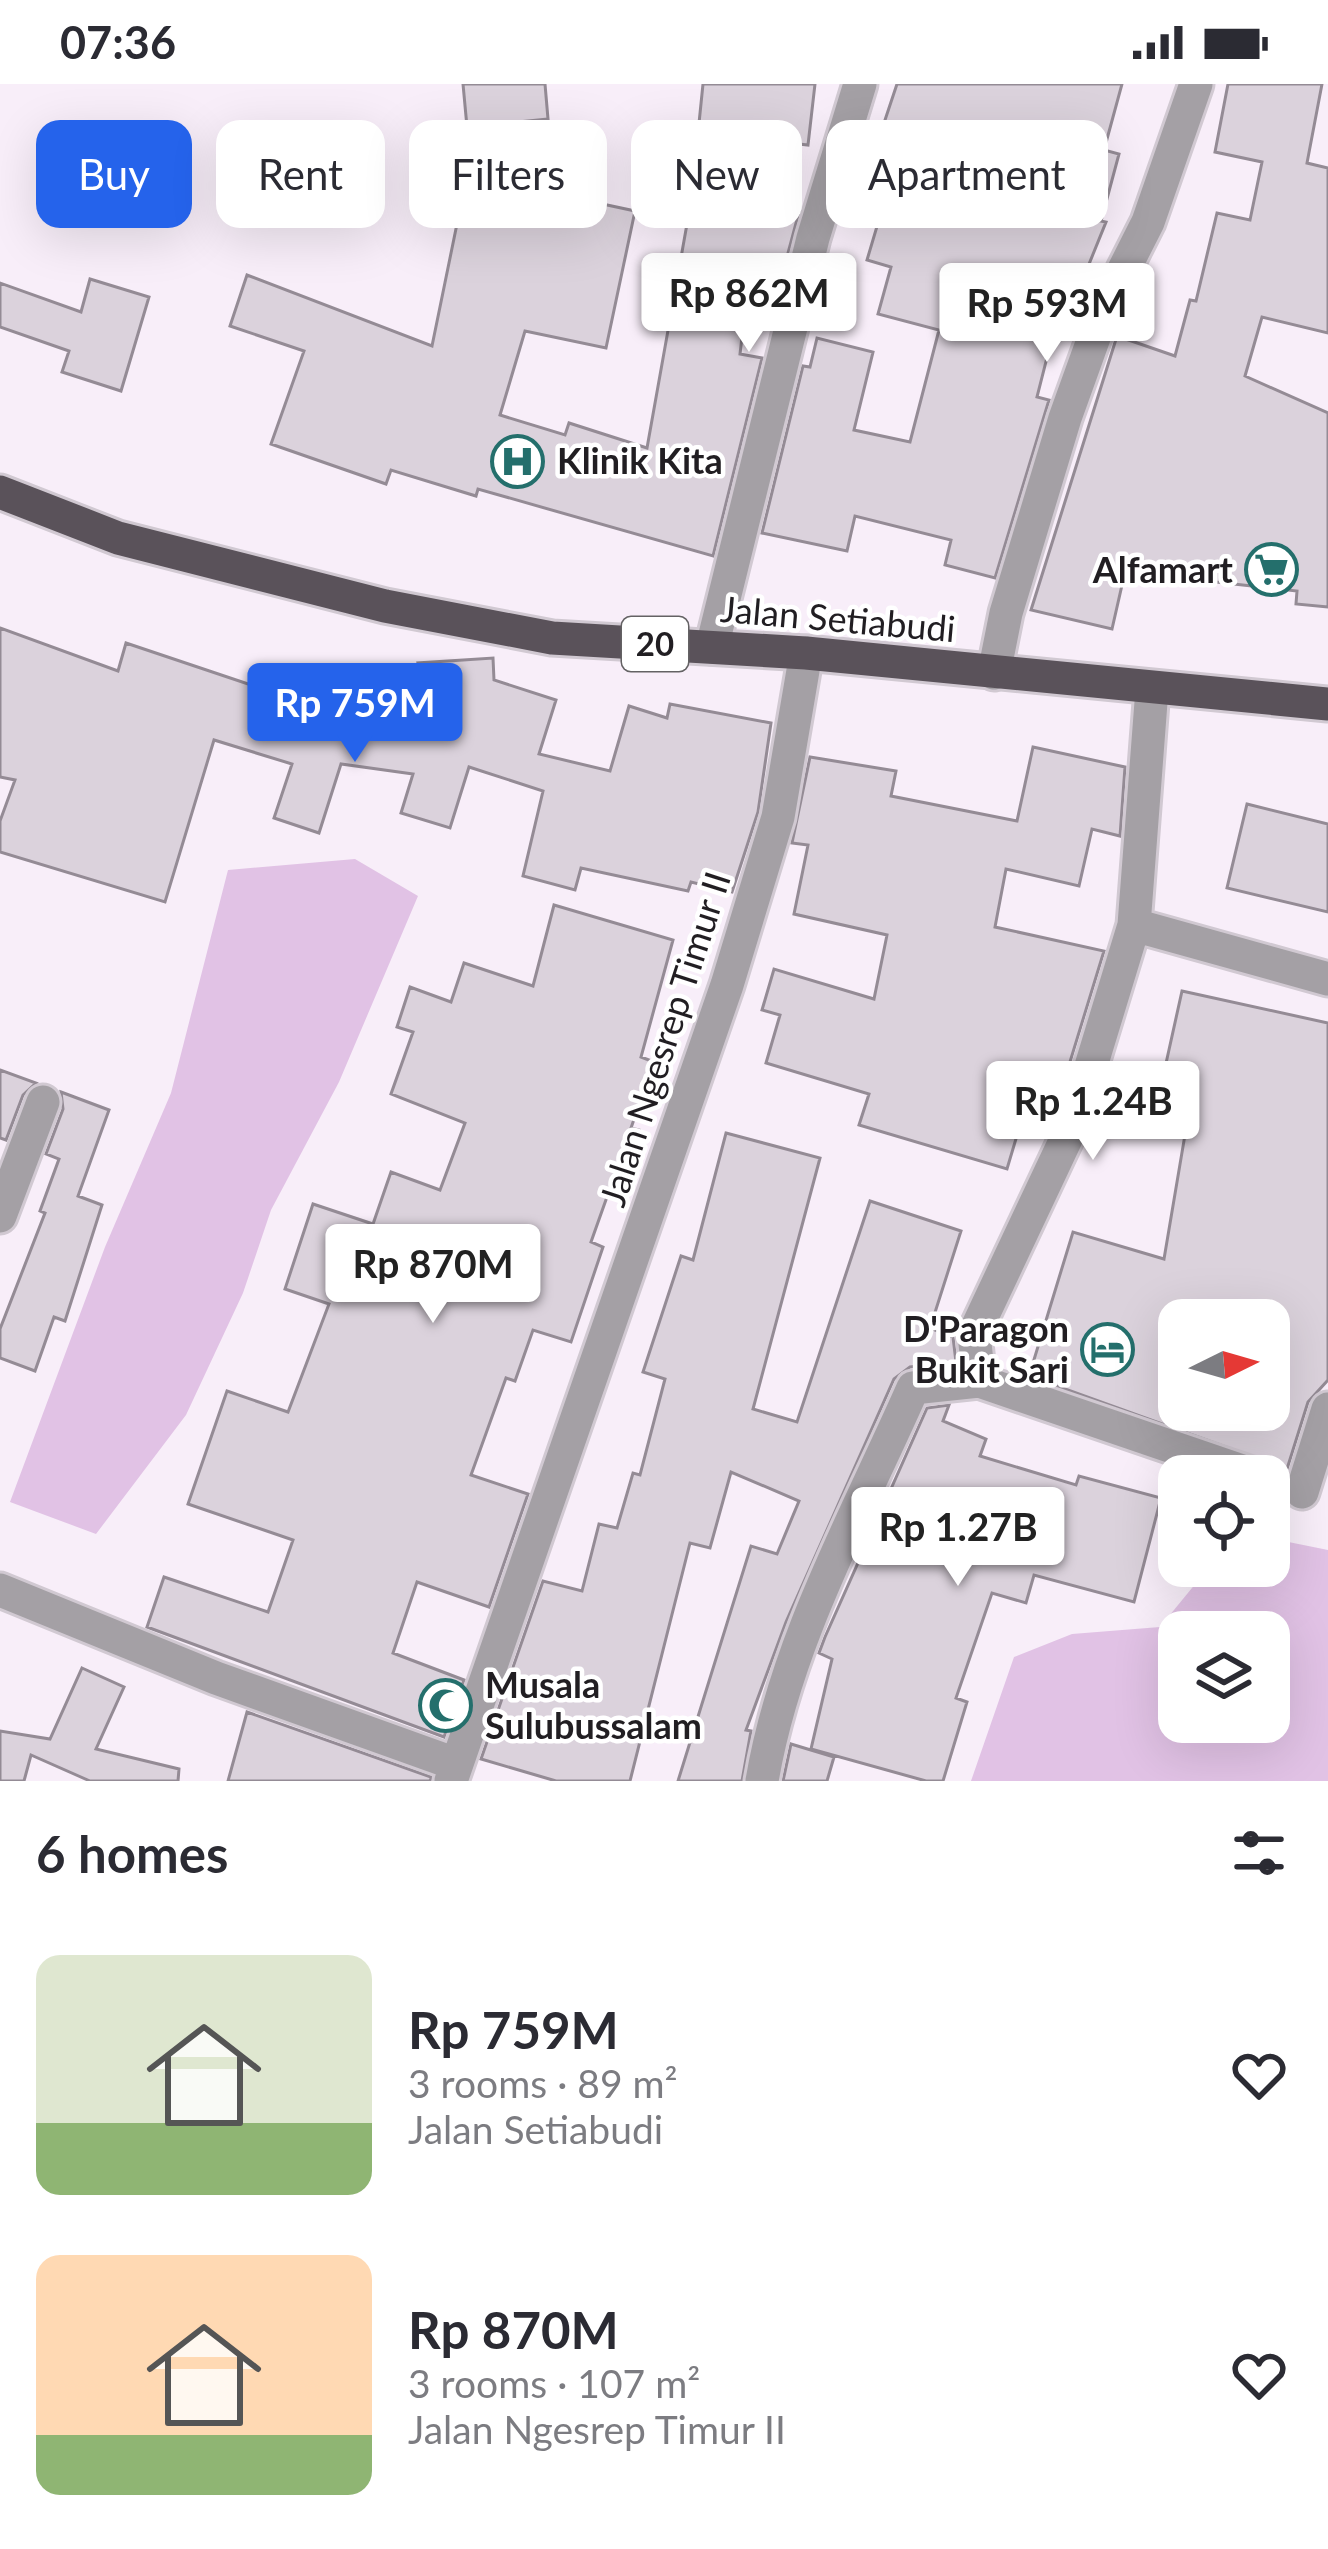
<!DOCTYPE html>
<html lang="en">
<head>
<meta charset="utf-8">
<style>
  :root { --surface:#fff; --page:#f2f2f3; --text:#2b2b33; --muted:#7c7c81; --accent:#2563eb }
  body { margin:0; font-family:Lato,sans-serif; background:var(--page); color:var(--text); height:100vh; display:flex; flex-direction:column; font-size:45px; white-space:nowrap }
  * { box-sizing:border-box; margin:0 }
  p { font-size:39px; color:var(--muted) }
  .icon { flex:none; width:66px; height:66px; fill:none; stroke:currentColor; stroke-width:2; stroke-linecap:round; stroke-linejoin:round }
  .map { position:relative; height:1697px; overflow:hidden }
  .details { display:flex; flex-direction:column; background:var(--surface); flex:1 }
  .details>* { flex:none }
  .guide { position:absolute; left:36px; top:36px; width:1257px; height:108px; display:flex; gap:24px }
  .needle { width:78px; rotate:85deg }
  .controls { position:absolute; left:1158px; top:1215px; display:grid; gap:24px }
  .controls a { display:grid; place-items:center; width:132px; height:132px; border-radius:24px; background:var(--surface); box-shadow:0 12px 48px #0002; font-size:60px }
  .price { position:absolute; translate:-50% -102px; padding:0 27px; border-radius:12px; background:#fff; color:#222; font-size:39px; line-height:78px; filter:drop-shadow(0 3px 6px #0008) }
  .price::after { content:''; position:absolute; left:50%; top:72px; width:36px; height:27px; margin-left:-18px; background:inherit; clip-path:polygon(0 0,100% 0,50% 100%) }
  .price.active { background:var(--accent); color:#fff }
  ul { padding:0; list-style:none }
  li { display:flex; align-items:center; gap:36px; height:300px; padding:0 36px }
  li span { display:grid; place-items:center; flex:none; width:336px; height:240px; border-radius:24px; color:#555 }
  li>.icon { margin-inline-start:auto }
  span .icon { width:144px; height:144px; fill:#fffc; stroke-width:1 }
  li b { font-size:51px }
  h2 { display:flex; justify-content:space-between; align-items:center; height:144px; padding:0 36px; font-size:51px }
  .chip { padding:0 42px; border-radius:24px; background:var(--surface); box-shadow:0 12px 48px #0002; font-size:42px; line-height:108px }
  .chip.active { background:var(--accent); color:#fff }
  .status { display:flex; justify-content:space-between; align-items:center; height:84px; padding:0 60px; background:var(--surface); direction:ltr }
  .status svg { height:33px; fill:currentColor }
  .map>svg:first-child { display:block }
</style>
</head>
<body>
<div class="status"><b>07:36</b><svg viewBox="0 0 49 12"><path d="M0 12V9h3v3zM5 12V6h3v6zM10 12V3h3v9zM15 12V0h3v12zM26 1h20v11H26zM47 4h2v5h-2z"/></svg></div>
<div class="map">
<svg width="1328" height="1697" viewBox="0 0 1328 1697">
  <rect width="100%" height="100%" fill="#f8eef9"/>
  <!-- green -->
  <path fill="#e1c2e5" fill-rule="evenodd" d="M 355,775 L 418,812 L 339,998 L 271,1126 L 243,1209 L 186,1331 L 96,1450 L 10,1418 L 105,1163 L 171,1009 L 228,786 Z
    M 1269,1454 L 1328,1466 L 1328,1697 L 971,1697 L 1014,1573 L 1072,1550 L 1160,1543 L 1210,1482 L 1269,1482 ZM 1179,1548 L 1269,1548 L 1269,1638 L 1179,1638 Z"/>
  <!-- building -->
  <path fill="#dbd2dc" stroke="#948b95" stroke-width="3" fill-rule="evenodd" d="M 463,0 L 545,0 L 548,35 L 467,43 Z
    M 703,0 L 815,0 L 808,61 L 781,58 L 777,125 L 799,128 L 780,199 L 749,194 L 740,270 L 762,274 L 713,472 L 478,405 L 476,412 L 391,386 L 386,400 L 271,360 L 304,267 L 230,242 L 247,191 L 432,262 L 467,91 L 635,127 L 606,264 L 525,247 L 500,331 L 565,351 L 569,339 L 647,364 L 692,112 L 714,115 L 717,51 L 698,49 Z
    M 897,0 L 1122,0 L 1104,66 L 1119,70 L 1101,137 L 1106,138 L 1083,195 L 1068,191 L 1037,313 L 1049,316 L 995,494 L 945,481 L 951,456 L 855,432 L 847,467 L 762,449 L 803,282 L 810,283 L 817,254 L 873,268 L 854,346 L 910,358 L 939,246 L 878,230 L 891,183 L 867,176 L 881,129 L 857,120 Z
    M 1228,0 L 1322,0 L 1307,79 L 1328,84 L 1328,249 L 1262,233 L 1245,292 L 1328,329 L 1328,523 L 1296,520 L 1297,507 L 1125,488 L 1112,545 L 1031,526 L 1117,252 L 1175,272 L 1190,216 L 1196,217 L 1217,129 L 1250,136 L 1262,78 L 1215,68 Z
    M 307,57 L 366,70 L 354,119 L 295,105 Z
    M 90,195 L 149,213 L 121,307 L 62,288 L 69,267 L 0,243 L 0,199 L 81,228 Z
    M 0,544 L 118,587 L 126,559 L 311,621 L 319,597 L 373,615 L 375,581 L 419,583 L 418,579 L 493,574 L 494,596 L 556,616 L 539,670 L 610,687 L 629,622 L 667,634 L 670,620 L 771,639 L 758,728 L 732,808 L 691,798 L 688,807 L 581,784 L 575,806 L 523,792 L 543,707 L 469,683 L 450,744 L 401,729 L 413,690 L 341,680 L 319,749 L 274,734 L 292,680 L 214,656 L 165,818 L 0,768 L 0,737 L 15,696 L 0,693 Z
    M 1033,663 L 1125,683 L 1120,752 L 1092,745 L 1079,802 L 1006,785 L 995,843 L 1104,867 L 1054,1030 L 1026,1021 L 1007,1085 L 859,1041 L 869,1010 L 766,979 L 780,931 L 762,926 L 774,885 L 874,915 L 887,851 L 794,830 L 808,761 L 792,759 L 810,673 L 896,687 L 891,712 L 1017,737 Z
    M 1247,720 L 1328,740 L 1328,828 L 1227,804 Z
    M 554,821 L 673,856 L 641,973 L 654,978 L 631,1044 L 639,1046 L 621,1099 L 613,1096 L 591,1158 L 603,1163 L 571,1258 L 533,1246 L 515,1297 L 506,1294 L 471,1391 L 528,1410 L 489,1523 L 417,1498 L 393,1569 L 464,1596 L 444,1653 L 147,1543 L 164,1493 L 268,1528 L 293,1456 L 188,1420 L 227,1307 L 288,1328 L 329,1220 L 285,1205 L 313,1120 L 373,1140 L 391,1088 L 440,1106 L 465,1039 L 391,1010 L 413,948 L 397,943 L 410,903 L 451,918 L 464,879 L 533,902 Z
    M 1182,907 L 1328,939 L 1328,1296 L 1308,1318 L 1287,1385 L 1029,1292 L 1073,1148 L 1164,1175 L 1189,1027 L 1157,1020 ZM 1179,1236 L 1269,1236 L 1269,1326 L 1179,1326 Z
    M 0,986 L 36,999 L 23,1011 L 6,1056 L 0,1054 Z
    M 61,1008 L 109,1026 L 78,1112 L 102,1121 L 65,1237 L 54,1233 L 35,1287 L 0,1274 L 0,1245 L 45,1129 L 40,1127 L 59,1075 L 46,1070 L 63,1025 Z
    M 726,1049 L 820,1074 L 753,1325 L 797,1338 L 870,1117 L 961,1147 L 930,1244 L 953,1253 L 956,1278 L 910,1283 L 894,1295 L 786,1538 L 746,1646 L 751,1647 L 742,1697 L 678,1697 L 751,1462 L 777,1470 L 799,1417 L 731,1388 L 710,1464 L 690,1459 L 630,1697 L 556,1697 L 481,1675 L 543,1497 L 582,1507 L 599,1440 L 617,1444 L 633,1389 L 640,1391 L 665,1295 L 643,1288 L 681,1172 L 693,1176 Z
    M 949,1321 L 943,1337 L 986,1355 L 980,1372 L 1076,1401 L 1079,1392 L 1161,1414 L 1134,1518 L 1034,1491 L 1026,1519 L 992,1509 L 956,1614 L 967,1618 L 943,1697 L 926,1697 L 811,1665 L 832,1575 L 819,1569 L 825,1553 L 927,1324 Z
    M 82,1584 L 124,1603 L 96,1665 L 179,1685 L 178,1697 L 90,1697 L 31,1671 L 24,1697 L 0,1697 L 0,1647 L 50,1655 Z
    M 247,1628 L 431,1693 L 430,1697 L 228,1697 Z
    M 791,1660 L 834,1673 L 827,1697 L 783,1697 Z"/>
  <g fill="none" stroke-linecap="round" stroke-linejoin="round">
    <defs>
      <path id="minor" d="M 712,563 L 813,154 L 860,0
        M 994,589 L 1006,529 L 1065,334 L 1105,223 L 1148,138 L 1196,0
        M 1152,605 L 1134,841 L 1074,1038 L 974,1250 L 979,1297 L 1257,1392
        M 1134,841 L 1328,895
        M 0,1132 L 43,1018
        M 1302,1408 L 1328,1325
        M 0,1506 L 216,1594 L 453,1679
        M 451,1697 L 727,901 L 778,733 L 806,569
        M 762,1697 C 785,1559 857,1431 913,1304 L 979,1297"/>
      <path id="trunk" d="M 0,408 L 118,454 L 385,522 L 552,554 L 806,569 L 1328,620"/>
    </defs>
    <!-- minor casing -->
    <use href="#minor" stroke="#d1c9d2" stroke-width="39"/>
    <!-- trunk casing -->
    <use href="#trunk" stroke="#d1c9d2" stroke-width="39"/>
    <!-- minor -->
    <use href="#minor" stroke="#a4a0a5" stroke-width="33"/>
    <!-- trunk -->
    <use href="#trunk" stroke="#5a525a" stroke-width="33"/>
  </g>
  <!-- icons -->
  <defs>
    <symbol id="hospital-ring" viewBox="-11 -11 22 22"><circle r="9.5" fill="#fff" stroke="#246f6c" stroke-width="1.5"/><path d="M-5-5h3v3.5h4V-5h3V5h-3V1.5h-4V5h-3Z" fill="#246f6c"/></symbol>
    <symbol id="supermarket-ring" viewBox="-11 -11 22 22"><circle r="9.5" fill="#fff" stroke="#246f6c" stroke-width="1.5"/><path d="M-6-5.5h2.5l.6 2H6L4.5 2H-2.5L-4.4-4H-6ZM-1.5 3.2a1.3 1.3 0 1 0 .1 0ZM3 3.2a1.3 1.3 0 1 0 .1 0Z" fill="#246f6c"/></symbol>
    <symbol id="hotel-ring" viewBox="-11 -11 22 22"><circle r="9.5" fill="#fff" stroke="#246f6c" stroke-width="1.5"/><path d="M-6-4.5h1.5V1H6V5H4.5V3h-9V5H-6ZM-4 0a1.8 1.8 0 1 1 3.6 0ZM.5 0V-2.5h3Q6-2.5 6 0Z" fill="#246f6c"/></symbol>
    <symbol id="mosque-ring" viewBox="-11 -11 22 22"><circle r="9.5" fill="#fff" stroke="#246f6c" stroke-width="1.5"/><path d="M3.5-4.9A6 6 0 1 0 3.5 4.9A5 5 0 1 1 3.5-4.9Z" fill="#246f6c"/></symbol>
  </defs>
  <g fill-rule="evenodd">
    <use href="#hospital-ring" x="488" y="348" width="59" height="59"/>
    <use href="#supermarket-ring" x="1242" y="456" width="59" height="59"/>
    <use href="#hotel-ring" x="1078" y="1236" width="59" height="59"/>
    <use href="#mosque-ring" x="416" y="1592" width="59" height="59"/>
  </g>
  <g text-anchor="middle" stroke-width="9" stroke-linejoin="round" paint-order="stroke">
    <!-- shield labels -->
    <rect fill="#fff" stroke="#646264" stroke-width="3" x="622" y="533" width="66" height="54" rx="9"/>
    <g font-size="33" font-weight="bold" fill="#211e22">
      <text x="655" y="572">20</text>
    </g>
    <!-- poi labels -->
    <g font-size="36" font-weight="bold" fill="#211e22" stroke="#fff" text-anchor="start">
      <text x="557" y="390">Klinik Kita</text>
      <text x="1233" y="499" text-anchor="end">Alfamart</text>
      <text x="1069" y="1258" text-anchor="end">D'Paragon<tspan x="1069" dy="41">Bukit Sari</tspan></text>
      <text x="485" y="1614">Musala<tspan x="485" dy="41">Sulubussalam</tspan></text>
    </g>
    <!-- street labels -->
    <g font-size="36" fill="#211e22" stroke="#fff">
      <text transform="translate(838 535) rotate(5)" y="13">Jalan Setiabudi</text>
      <text transform="translate(665 955) rotate(-72)" y="13">Jalan Ngesrep Timur II</text>
    </g>
  </g>
</svg>
<div class="controls">
<a><svg class="needle" viewBox="-14 -14 28 28"><path d="M0-13l5 13h-10z" fill="#e53935"/><path d="M0 13l5-13h-10z" fill="#7c7c81"/></svg></a>
<a><svg class="icon" aria-label="locate" viewBox="0 0 24 24"><circle cx="12" cy="12" r="6"/><path d="M12 2v4M12 18v4M2 12h4M18 12h4"/></svg></a>
<a><svg class="icon" aria-label="layers" viewBox="0 0 24 24"><path d="M12 4l9 5-9 5-9-5zM3 14l9 5 9-5"/></svg></a>
</div>
<b class="price" style="left:749px;top:271px">Rp 862M</b>
<b class="price" style="left:1047px;top:281px">Rp 593M</b>
<b class="price active" style="left:355px;top:681px">Rp 759M</b>
<b class="price" style="left:1093px;top:1079px">Rp 1.24B</b>
<b class="price" style="left:433px;top:1242px">Rp 870M</b>
<b class="price" style="left:958px;top:1505px">Rp 1.27B</b>
<div class="guide">
<a class="chip active">Buy</a>
<a class="chip">Rent</a>
<a class="chip">Filters</a>
<a class="chip">New</a>
<a class="chip">Apartment</a>
</div>
</div>
<section class="details">
<h2>6 homes<svg class="icon" aria-label="filters" viewBox="0 0 24 24"><path d="M4 7h16M4 17h16"/><circle cx="9" cy="7" r="2"/><circle cx="15" cy="17" r="2"/></svg></h2>
<ul>
<li><span style="background:linear-gradient(#dfe7d0 70%,#8fb573 0)"><svg class="icon" aria-label="home" viewBox="0 0 24 24"><path d="M3 11l9-7 9 7M6 9v11h12V9"/></svg></span><div><b>Rp 759M</b><p>3 rooms · 89 m²</p><p>Jalan Setiabudi</p></div><svg class="icon" aria-label="heart" viewBox="0 0 24 24"><path d="M12 20l-8-8c-3-5 5-10 8-4 3-6 11-1 8 4z"/></svg></li>
<li><span style="background:linear-gradient(#ffd9b3 75%,#8fb573 0)"><svg class="icon" aria-label="home" viewBox="0 0 24 24"><path d="M3 11l9-7 9 7M6 9v11h12V9"/></svg></span><div><b>Rp 870M</b><p>3 rooms · 107 m²</p><p>Jalan Ngesrep Timur II</p></div><svg class="icon" aria-label="heart" viewBox="0 0 24 24"><path d="M12 20l-8-8c-3-5 5-10 8-4 3-6 11-1 8 4z"/></svg></li>
</ul>
</section>
</body>
</html>
